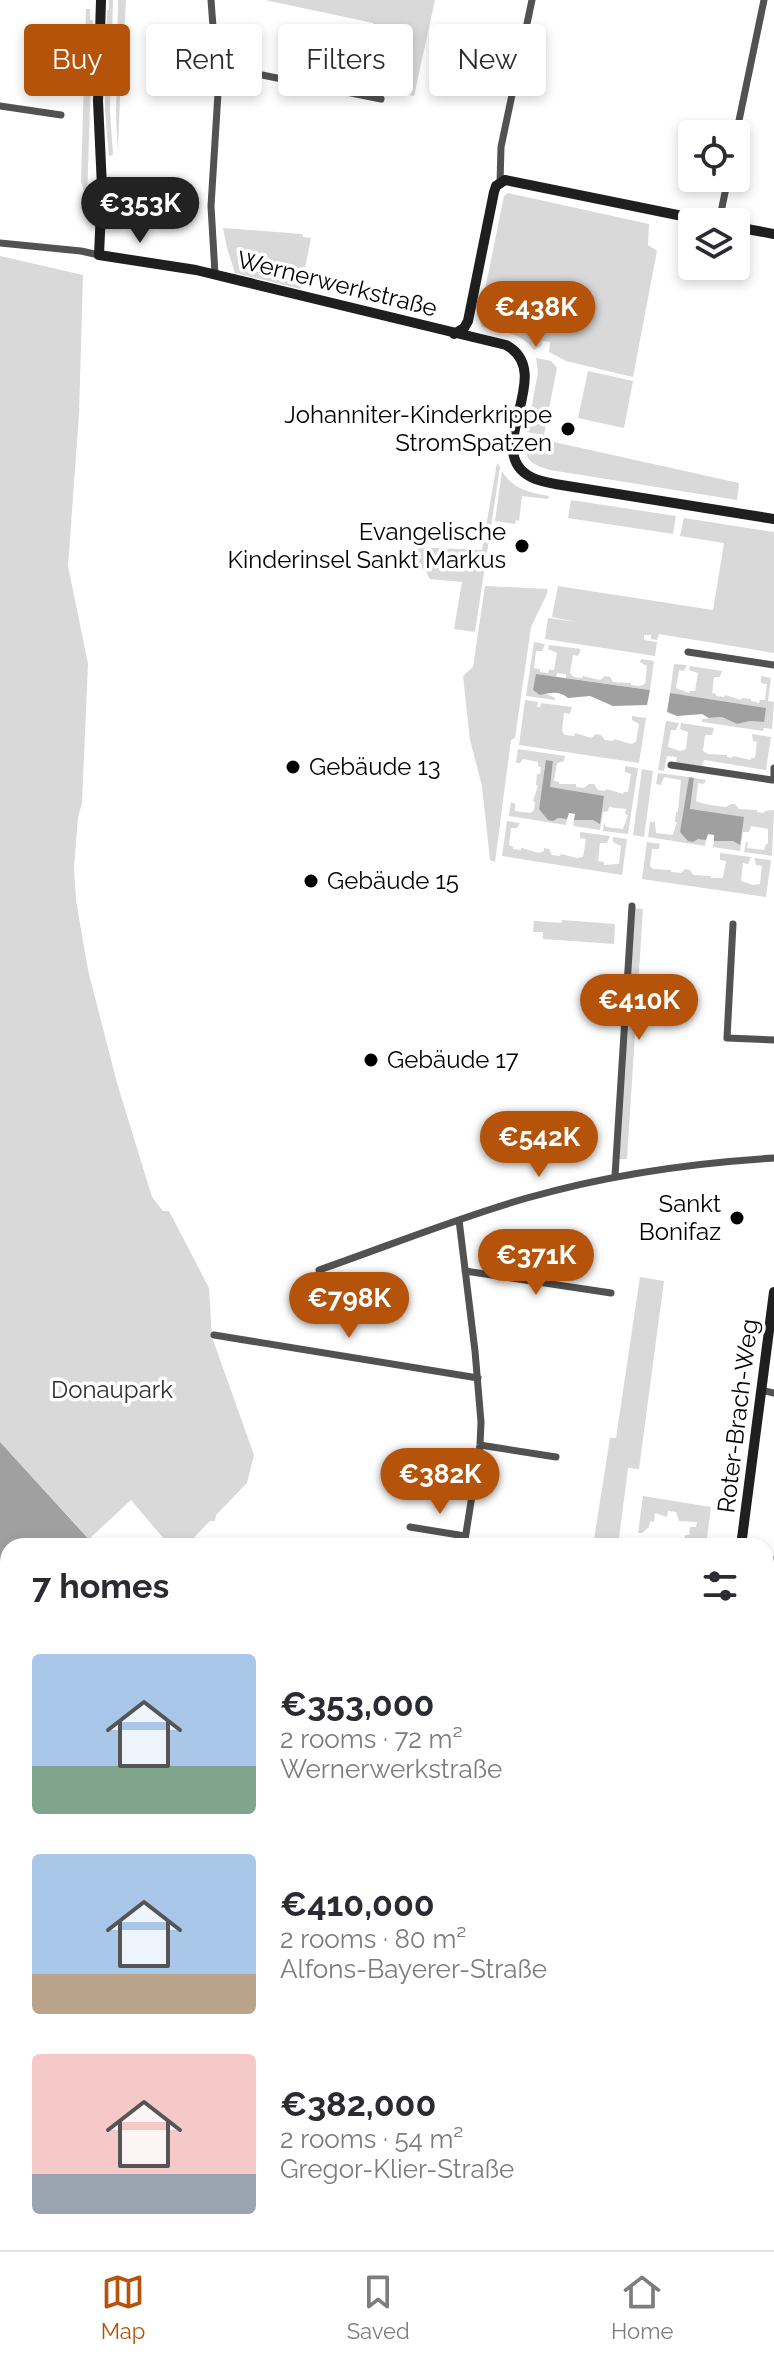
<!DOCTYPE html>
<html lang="en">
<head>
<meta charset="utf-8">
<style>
  :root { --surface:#fff; --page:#f2f2f3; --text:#2b2b33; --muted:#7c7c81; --line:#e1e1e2; --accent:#b45309 }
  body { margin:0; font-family:Raleway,sans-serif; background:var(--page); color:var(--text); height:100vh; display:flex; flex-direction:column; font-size:30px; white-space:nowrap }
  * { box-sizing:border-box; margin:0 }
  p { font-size:26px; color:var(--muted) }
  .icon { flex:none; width:44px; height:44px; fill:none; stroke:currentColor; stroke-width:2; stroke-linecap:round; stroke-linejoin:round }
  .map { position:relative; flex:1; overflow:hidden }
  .side { position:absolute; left:0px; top:1538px; width:774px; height:712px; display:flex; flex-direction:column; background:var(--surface); border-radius:24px 24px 0 0; box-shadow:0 4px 12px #0003 }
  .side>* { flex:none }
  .hud { position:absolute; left:24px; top:24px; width:726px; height:72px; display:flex; gap:16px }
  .fabs { position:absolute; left:678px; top:120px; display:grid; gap:16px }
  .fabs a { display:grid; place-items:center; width:72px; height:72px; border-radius:8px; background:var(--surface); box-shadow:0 4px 12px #0003; font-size:40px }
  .price { position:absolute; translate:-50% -68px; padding:0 18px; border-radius:28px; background:var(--accent); color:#fff; font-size:26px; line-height:52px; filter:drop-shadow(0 2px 4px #0008) }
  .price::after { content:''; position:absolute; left:50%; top:48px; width:24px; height:18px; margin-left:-12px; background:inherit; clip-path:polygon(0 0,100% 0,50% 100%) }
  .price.on { background:#222; color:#fff }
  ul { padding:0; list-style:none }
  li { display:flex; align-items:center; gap:24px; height:200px; padding:0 32px }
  li span { display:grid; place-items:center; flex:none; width:224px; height:160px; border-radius:8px; color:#555 }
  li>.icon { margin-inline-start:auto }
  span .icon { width:96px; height:96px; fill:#fffc; stroke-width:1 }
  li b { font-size:34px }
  h2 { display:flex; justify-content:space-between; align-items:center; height:96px; padding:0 32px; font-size:34px }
  .pill { padding:0 28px; border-radius:8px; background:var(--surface); box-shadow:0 4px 12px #0003; font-size:28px; line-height:72px }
  .pill.on { background:var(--accent); color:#fff }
  .tabs { display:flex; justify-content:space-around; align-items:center; height:112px; border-top:2px solid var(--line); background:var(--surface); font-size:22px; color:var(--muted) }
  .tabs a { display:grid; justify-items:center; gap:4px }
  .tabs .on { color:var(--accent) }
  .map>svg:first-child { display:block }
</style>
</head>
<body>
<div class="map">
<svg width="774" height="2250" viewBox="0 0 774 2250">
  <rect width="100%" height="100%" fill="#fff"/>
  <!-- green -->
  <path fill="#d9d9d9" d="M 109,0 L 113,0 L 110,111 L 113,155 L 109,156 L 105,110 L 107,10 L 109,10 Z
    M 118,0 L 126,0 L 124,35 L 121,35 L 120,78 L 122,79 L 123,93 L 120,95 L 118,152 L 116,118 Z
    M 265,0 L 435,0 L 414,96 L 361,84 L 373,23 Z
    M 86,9 L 90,9 L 90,20 L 93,20 L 86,228 L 86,199 L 81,181 Z
    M 508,193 L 649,224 L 648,245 L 657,251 L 633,377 L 566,361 L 549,352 L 550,342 L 542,341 L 541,346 L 534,350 C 521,332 502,332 482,327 L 479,319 L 504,196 Z
    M 223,228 L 302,234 L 303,237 L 311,238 L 301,289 L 235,273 L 227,248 Z
    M 0,256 L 83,275 L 79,414 L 68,566 L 88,664 L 82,803 L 78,817 L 74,869 L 76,900 L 88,970 L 117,1083 L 152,1197 L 163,1211 L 169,1211 L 209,1288 L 212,1337 L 254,1455 L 247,1483 L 216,1515 L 215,1521 L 210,1521 L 186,1546 L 170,1546 L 131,1500 L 89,1539 L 0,1442 Z
    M 536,358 L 551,361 L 557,368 L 544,435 L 527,432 L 538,372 Z
    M 588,371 L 633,381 L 624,428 L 578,418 Z
    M 527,436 L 739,483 L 737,500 L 550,470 C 529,464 523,459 527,436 Z
    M 497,463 L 500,467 L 475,632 L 454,629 L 462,582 L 430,579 L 424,568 L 422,569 L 413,547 L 482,550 Z
    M 502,471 C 512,489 530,493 549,496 L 548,499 L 522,496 L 519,521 L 516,520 L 515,524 L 495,521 Z
    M 571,500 L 676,516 L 673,534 L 568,518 Z
    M 684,518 L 774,532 L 774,653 L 659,634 L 657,640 L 651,639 L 651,635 L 644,635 L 644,640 L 657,642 L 655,656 L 545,639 L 548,618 L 576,622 L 552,617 L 558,586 L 713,610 L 724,543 L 680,536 Z
    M 485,586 L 548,589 L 546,596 L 531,627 L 515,738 L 511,740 L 495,862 L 490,860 L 482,786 L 470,740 L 463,676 L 473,667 Z
    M 534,642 L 545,644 L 542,651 L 536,651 L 534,668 L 540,669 L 540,672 L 548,673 L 549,670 L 554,670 L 557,653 L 548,649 L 549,645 L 581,649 L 578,656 L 573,655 L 570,673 L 574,677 L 582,678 L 583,676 L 600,680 L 605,676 L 610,677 L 613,682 L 631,683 L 631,685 L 640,686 L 645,684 L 647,666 L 640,662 L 641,659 L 654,661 L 650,690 L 566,678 L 566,674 L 557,673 L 556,677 L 536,674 L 540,695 L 547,694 L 555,698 L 555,700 L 526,696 Z
    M 674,664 L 687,665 L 684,671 L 679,670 L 676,688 L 689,693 L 690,691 L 695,691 L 698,673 L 689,670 L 690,666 L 722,671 L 720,677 L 714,677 L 712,693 L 716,694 L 716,696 L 724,697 L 725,695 L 741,700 L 742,698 L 751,699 L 751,701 L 759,703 L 760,700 L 765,700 L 767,684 L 761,683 L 761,676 L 771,678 L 768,701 L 774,702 L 772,729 L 764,728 L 763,731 L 702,722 L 702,719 L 722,717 L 737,724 L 750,721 L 764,722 L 670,693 Z
    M 525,700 L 538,702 L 537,707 L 540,707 L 541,703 L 572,707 L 570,714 L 564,713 L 562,731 L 565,735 L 574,736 L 575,733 L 591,738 L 596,734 L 601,735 L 605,740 L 613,741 L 614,739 L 631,744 L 636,742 L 639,724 L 632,720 L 632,716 L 646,718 L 639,763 L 519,745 Z
    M 666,721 L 679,723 L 676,730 L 671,730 L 668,747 L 680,751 L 686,749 L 688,732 L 680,729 L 681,723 L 714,728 L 712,735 L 705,735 L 703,751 L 708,754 L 727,755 L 727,757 L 732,758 L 733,756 L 751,760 L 751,758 L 755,758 L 757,742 L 753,741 L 752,734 L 771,737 L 766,770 L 704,760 L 702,766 L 676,763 L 677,757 L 667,756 L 664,771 L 658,770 Z
    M 518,749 L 565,756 L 564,761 L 557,763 L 554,781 L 559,782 L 559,784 L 576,784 L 576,787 L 584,788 L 589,784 L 594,784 L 598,790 L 605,791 L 606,789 L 623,794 L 624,792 L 628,792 L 631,774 L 625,772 L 625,766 L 638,768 L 628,834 L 603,831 L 604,822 L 606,827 L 623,829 L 628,815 L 625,814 L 626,809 L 609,807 L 608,811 L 603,812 L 600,830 L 573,826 L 574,820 L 594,820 L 600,824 L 549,787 L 553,761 L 547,760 L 539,809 L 558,818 L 567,819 L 566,825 L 509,816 L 511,802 L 515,804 L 515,811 L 531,813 L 534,810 L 535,802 L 533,801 L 538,786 L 536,785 L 537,774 L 540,774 L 541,767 L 538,766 L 538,762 L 523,759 L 520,763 L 516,763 Z
    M 642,769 L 653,771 L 644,837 L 633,835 Z
    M 658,773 L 689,777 L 681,832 L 706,840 L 705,846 L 648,837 L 650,822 L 655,822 L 656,833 L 673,835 L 677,822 L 675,822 L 676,812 L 678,812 L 681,780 L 664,777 L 661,785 L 656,784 Z
    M 694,778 L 706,780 L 704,784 L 698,783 L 696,801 C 702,804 717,806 726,807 L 731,804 L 735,804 L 739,809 L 757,810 L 757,812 L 764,813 L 765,811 L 774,810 L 772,856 L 744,852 L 746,842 L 748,842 L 747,848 L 764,850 L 766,844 L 768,844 L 768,829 L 751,826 L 749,832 L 743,832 L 740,851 L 713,847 L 714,841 L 733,841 L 740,845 L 690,809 Z
    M 507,821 L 520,823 L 517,828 L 511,828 L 509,845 L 513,847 L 513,849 L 521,850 L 522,848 L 539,853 L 544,851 L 544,848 L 549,849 L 552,855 L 560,856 L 561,854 L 577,858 L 583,857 L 586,839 L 580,838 L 580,832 L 610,836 L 607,843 L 600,843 L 598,861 L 604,862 L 604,865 L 619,864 L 621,846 L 613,842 L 613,837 L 627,839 L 622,875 L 502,856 Z
    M 647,842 L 660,844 L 659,849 L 652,849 L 650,866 L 653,869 L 671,870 L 671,872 L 681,873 L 685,869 L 690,870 L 693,875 L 711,876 L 711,878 L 723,878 L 726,861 L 720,860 L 720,853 L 751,857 L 748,864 L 743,863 L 741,881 L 753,885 L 760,884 L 762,866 L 756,865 L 754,858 L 771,860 L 766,897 L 642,879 Z
    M 634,908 L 643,909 L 627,1159 L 617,1159 Z
    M 562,920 L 615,924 L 614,944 L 543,939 L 543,932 L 533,932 L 534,921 L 562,923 Z
    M 640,1277 L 664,1281 L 639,1469 L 628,1468 L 618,1546 L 593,1546 L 610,1438 L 616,1438 Z
    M 643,1496 L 711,1507 L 706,1546 L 683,1546 L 685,1535 L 689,1535 L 690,1527 L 696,1527 L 697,1522 L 679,1521 L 676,1512 L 668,1511 L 667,1517 L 655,1513 L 654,1522 L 650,1521 L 649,1527 L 642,1533 L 638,1533 Z"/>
  <!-- water -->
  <path fill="#a0a0a0" d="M 536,674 L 650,690 L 647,705 L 613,706 L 590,696 L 568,698 C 559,690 550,693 540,695 L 533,690 Z
    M 670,693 L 766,708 L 764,722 L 750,721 L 737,724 L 722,717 L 709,718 L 702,714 L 677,716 L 667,712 Z
    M 546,760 L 553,761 L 550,787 L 604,796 L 600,824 L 593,820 L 574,820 L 575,814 L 569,813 L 567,819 L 558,818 L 553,821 L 548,820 L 539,809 Z
    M 689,777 L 694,778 L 690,809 L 744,817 L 740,845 L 733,841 L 714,841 L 714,835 L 708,834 L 706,840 L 698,839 L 693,842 L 688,841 L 680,832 Z
    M 0,1442 L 95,1546 L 8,1546 L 8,1885 L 0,1876 Z
    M 0,2046 L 8,2055 L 8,2165 L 0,2158 Z
    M 72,2242 L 206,2242 L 214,2250 L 80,2250 Z
    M 416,2242 L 716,2242 L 723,2250 L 423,2250 Z"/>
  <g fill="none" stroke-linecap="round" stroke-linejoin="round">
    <!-- ferry -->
    <path stroke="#414141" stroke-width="2" stroke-dasharray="10 8" stroke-linecap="butt" d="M 0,1668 L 8,1677
      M 524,2242 L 531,2250"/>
    <!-- street -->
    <path stroke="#525252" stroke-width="7" d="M 211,0 L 218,93 L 211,206 L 215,274
      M 217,66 L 381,99
      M 0,106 L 61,115
      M 736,135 L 764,0
      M 500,183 L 501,147 L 532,0
      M 719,222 L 728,178
      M 0,243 L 81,251 L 99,255
      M 688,652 L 774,665
      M 671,765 L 772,780
      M 774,768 L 774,780
      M 733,924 L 727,1038 L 774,1040
      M 615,1176 L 632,906
      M 459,1220 L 475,1351 L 481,1422 L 480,1445 L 464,1546
      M 319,1270 C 388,1246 457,1218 527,1198 C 607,1175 691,1163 774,1158
      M 465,1271 L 611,1293
      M 214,1335 L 478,1378
      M 761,1390 L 774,1393
      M 480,1445 L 556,1457
      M 410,1527 L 465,1536
      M 766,1558 L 774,1560"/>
    <!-- secondary -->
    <path stroke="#1f1f1f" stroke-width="10" d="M 101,0 L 98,101 L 102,187 L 99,255 L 196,270 L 506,345 C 558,373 480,451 531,477 C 538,481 547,482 555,484 L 774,519
      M 736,227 L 774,234
      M 454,334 L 464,328 L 468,321 L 494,192 L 496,186 L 505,180 L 712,222
      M 741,1546 L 774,1292
      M 766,1738 L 774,1747
      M 10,2242 L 19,2250"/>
  </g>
  <!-- markers -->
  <g fill="#000" stroke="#fff" stroke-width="3">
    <circle cx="568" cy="429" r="8"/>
    <circle cx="522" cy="546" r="8"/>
    <circle cx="293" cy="767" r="8"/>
    <circle cx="311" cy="881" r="8"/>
    <circle cx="371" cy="1060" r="8"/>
    <circle cx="737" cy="1218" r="8"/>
  </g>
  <g text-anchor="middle" stroke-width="7" stroke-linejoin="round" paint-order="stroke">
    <!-- street labels -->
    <g font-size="24" fill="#000" stroke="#fff">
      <text transform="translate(337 284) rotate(14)" y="8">Wernerwerkstraße</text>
      <text transform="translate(738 1416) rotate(-83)" y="8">Roter-Brach-Weg</text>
    </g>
    <!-- poi labels -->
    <g font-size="24" fill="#000" stroke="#fff" text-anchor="end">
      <text x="552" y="423">Johanniter-Kinderkrippe<tspan x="552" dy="28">StromSpatzen</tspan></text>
      <text x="506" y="540">Evangelische<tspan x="506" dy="28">Kinderinsel Sankt Markus</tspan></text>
      <text x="309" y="775" text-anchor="start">Gebäude 13</text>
      <text x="327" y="889" text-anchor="start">Gebäude 15</text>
      <text x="387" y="1068" text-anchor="start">Gebäude 17</text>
      <text x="721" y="1212">Sankt<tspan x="721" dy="28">Bonifaz</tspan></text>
    </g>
    <!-- park labels -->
    <g font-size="24" fill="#303030" stroke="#fff">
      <text x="112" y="1398">Donaupark</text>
    </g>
  </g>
</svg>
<div class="fabs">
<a><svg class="icon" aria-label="locate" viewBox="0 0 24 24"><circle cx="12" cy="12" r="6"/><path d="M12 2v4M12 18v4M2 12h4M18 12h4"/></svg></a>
<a><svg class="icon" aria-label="layers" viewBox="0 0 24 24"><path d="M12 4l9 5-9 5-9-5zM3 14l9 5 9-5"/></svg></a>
</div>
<b class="price on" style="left:140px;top:245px">€353K</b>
<b class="price" style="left:536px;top:349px">€438K</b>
<b class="price" style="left:639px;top:1042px">€410K</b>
<b class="price" style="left:539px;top:1179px">€542K</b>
<b class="price" style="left:536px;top:1297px">€371K</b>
<b class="price" style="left:349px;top:1340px">€798K</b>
<b class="price" style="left:440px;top:1516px">€382K</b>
<div class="hud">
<a class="pill on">Buy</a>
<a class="pill">Rent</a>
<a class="pill">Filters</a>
<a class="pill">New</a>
</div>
<section class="side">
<h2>7 homes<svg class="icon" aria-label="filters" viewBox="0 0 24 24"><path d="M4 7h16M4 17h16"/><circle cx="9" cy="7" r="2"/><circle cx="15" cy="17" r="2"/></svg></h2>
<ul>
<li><span style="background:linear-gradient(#a9c7e8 70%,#7fa58c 0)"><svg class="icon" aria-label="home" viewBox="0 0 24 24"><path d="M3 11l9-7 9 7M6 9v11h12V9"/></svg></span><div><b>€353,000</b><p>2 rooms · 72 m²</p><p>Wernerwerkstraße</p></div></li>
<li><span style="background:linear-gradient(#a9c7e8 75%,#b9a48a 0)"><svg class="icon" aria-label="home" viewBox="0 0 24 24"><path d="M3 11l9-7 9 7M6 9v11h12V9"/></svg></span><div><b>€410,000</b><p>2 rooms · 80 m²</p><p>Alfons-Bayerer-Straße</p></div></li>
<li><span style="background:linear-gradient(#f6c9c9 75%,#9aa5b1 0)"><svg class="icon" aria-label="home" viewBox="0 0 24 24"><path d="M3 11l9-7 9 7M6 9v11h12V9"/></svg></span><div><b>€382,000</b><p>2 rooms · 54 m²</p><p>Gregor-Klier-Straße</p></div></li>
</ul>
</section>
</div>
<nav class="tabs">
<a class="on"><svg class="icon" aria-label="map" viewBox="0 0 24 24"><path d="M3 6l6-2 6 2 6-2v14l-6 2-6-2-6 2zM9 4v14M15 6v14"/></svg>Map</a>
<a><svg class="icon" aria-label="saved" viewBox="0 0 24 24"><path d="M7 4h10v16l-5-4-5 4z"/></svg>Saved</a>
<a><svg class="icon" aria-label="home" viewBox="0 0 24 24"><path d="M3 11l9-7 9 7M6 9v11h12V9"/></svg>Home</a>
</nav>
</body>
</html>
